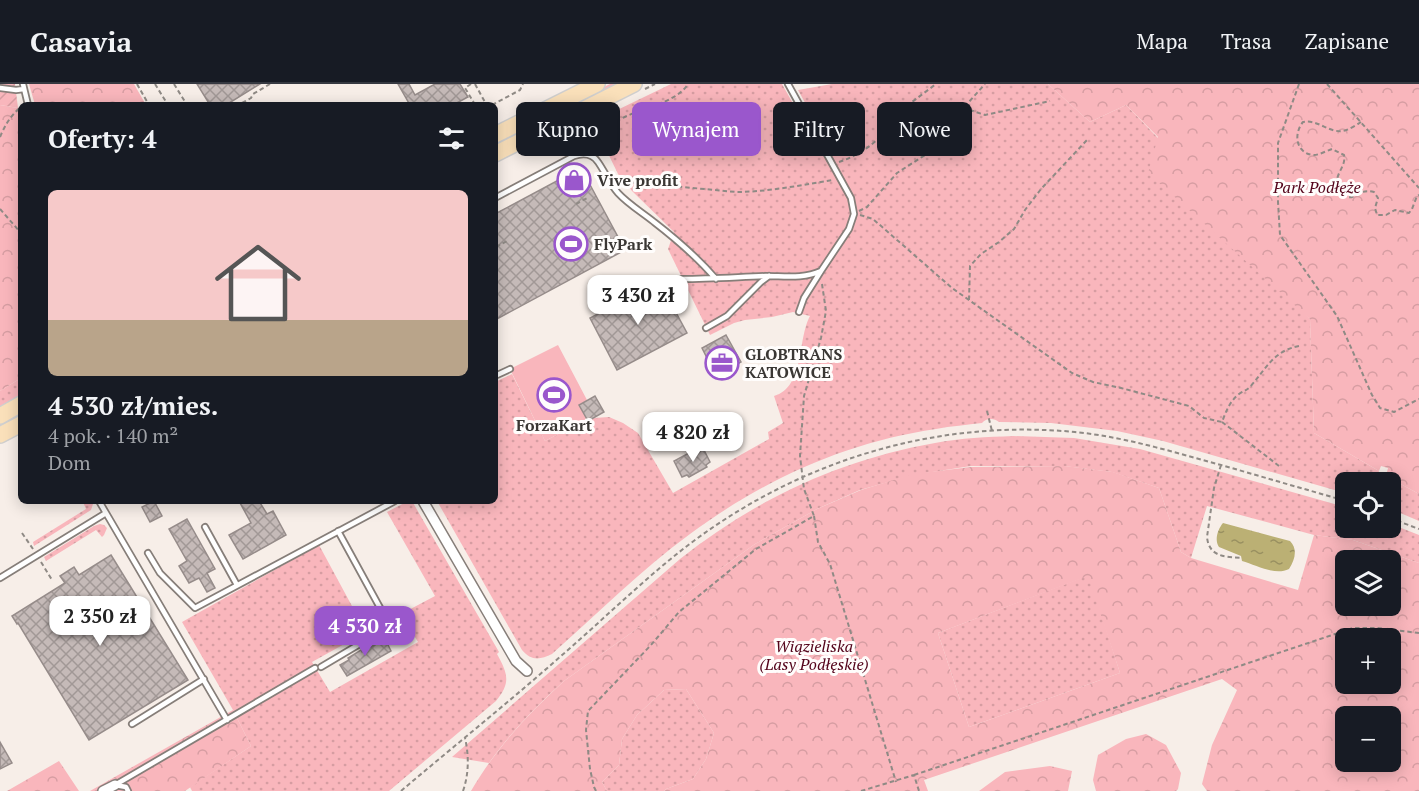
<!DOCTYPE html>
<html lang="pl">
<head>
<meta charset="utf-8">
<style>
  :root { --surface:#171b24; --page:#20242c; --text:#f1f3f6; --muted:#9ea1a6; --line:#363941; --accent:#9a57cc }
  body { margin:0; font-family:"PT Serif",serif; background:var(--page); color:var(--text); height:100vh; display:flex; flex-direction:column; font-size:22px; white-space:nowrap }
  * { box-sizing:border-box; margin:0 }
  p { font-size:20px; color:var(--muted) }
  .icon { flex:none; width:33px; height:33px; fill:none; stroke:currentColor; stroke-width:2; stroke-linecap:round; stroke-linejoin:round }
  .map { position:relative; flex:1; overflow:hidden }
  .drawer { position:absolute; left:18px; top:18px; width:480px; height:402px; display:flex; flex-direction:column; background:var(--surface); border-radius:9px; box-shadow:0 3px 15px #0003 }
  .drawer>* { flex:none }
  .hud { position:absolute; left:516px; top:18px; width:570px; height:54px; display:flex; gap:12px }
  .fabs { position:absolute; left:1335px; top:388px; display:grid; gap:12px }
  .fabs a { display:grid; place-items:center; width:66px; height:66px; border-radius:9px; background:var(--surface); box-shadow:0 3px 15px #0003; font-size:30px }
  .price { position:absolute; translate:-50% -51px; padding:0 14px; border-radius:12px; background:#fff; color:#222; font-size:20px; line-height:39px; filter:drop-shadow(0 2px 3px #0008) }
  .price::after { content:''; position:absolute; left:50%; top:36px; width:18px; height:14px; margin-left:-9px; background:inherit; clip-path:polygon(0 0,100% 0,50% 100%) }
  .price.on { background:var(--accent); color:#fff }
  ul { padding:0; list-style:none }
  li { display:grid; align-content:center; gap:12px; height:318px; padding:0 30px }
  li span { display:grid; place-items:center; height:186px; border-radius:9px; color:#555 }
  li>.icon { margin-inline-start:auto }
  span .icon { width:108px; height:108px; fill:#fffc; stroke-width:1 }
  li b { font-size:26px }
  h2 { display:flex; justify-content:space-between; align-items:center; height:72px; padding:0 30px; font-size:26px }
  .chip { padding:0 21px; border-radius:9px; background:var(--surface); box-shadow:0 3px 15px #0003; font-size:21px; line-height:54px }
  .chip.on { background:var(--accent); color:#fff }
  header { display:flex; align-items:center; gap:36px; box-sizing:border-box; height:84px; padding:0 30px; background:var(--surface); border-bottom:2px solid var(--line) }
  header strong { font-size:28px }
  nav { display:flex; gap:33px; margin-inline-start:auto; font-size:21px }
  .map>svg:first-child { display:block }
</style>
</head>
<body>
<header>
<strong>Casavia</strong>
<nav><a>Mapa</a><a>Trasa</a><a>Zapisane</a></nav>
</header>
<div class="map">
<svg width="1419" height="707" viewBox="0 0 1419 707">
  <defs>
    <pattern id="grass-dots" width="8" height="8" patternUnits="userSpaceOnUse" patternTransform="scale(1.5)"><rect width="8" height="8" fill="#f9b6bc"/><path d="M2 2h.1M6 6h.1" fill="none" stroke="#d69da2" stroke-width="1.8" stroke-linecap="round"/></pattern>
    <pattern id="forest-crowns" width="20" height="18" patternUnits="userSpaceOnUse" patternTransform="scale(1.5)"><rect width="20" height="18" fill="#f9b6bc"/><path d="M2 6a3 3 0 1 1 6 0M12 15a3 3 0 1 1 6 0" fill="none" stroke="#d69da2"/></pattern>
    <pattern id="garden-furrows" width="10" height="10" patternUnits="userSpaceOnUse" patternTransform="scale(1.5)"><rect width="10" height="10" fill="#f9b6bc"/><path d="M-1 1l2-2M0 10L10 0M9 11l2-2" fill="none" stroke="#d69da2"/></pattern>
    <pattern id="water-ripples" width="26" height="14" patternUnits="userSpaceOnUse" patternTransform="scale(1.5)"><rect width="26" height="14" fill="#bbb074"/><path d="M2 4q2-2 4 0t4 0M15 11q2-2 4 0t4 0" fill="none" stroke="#999060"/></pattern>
    <pattern id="building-cross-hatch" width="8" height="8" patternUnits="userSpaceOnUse" patternTransform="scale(1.5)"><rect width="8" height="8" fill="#c5bab8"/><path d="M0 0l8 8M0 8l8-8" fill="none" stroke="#a19896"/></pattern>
  </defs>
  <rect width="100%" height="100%" fill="#f7eee8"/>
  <!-- grass -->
  <path fill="url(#grass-dots)" d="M 610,0 L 620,0 L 495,63 L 495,58 Z
    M 671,0 L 782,0 L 821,69 L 830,64 L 798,6 L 832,0 L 1048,0 L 1090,38 L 1126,21 L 1158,54 L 1310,235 L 1314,349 L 1379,387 L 1378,390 L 1386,392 L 1419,410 L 1419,437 L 1391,425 L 1390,399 L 1346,399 L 1345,409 L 1163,357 L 1117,347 L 1051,339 L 999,338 C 994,334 986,334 982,339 C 967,341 951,342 936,345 C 846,358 763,396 690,450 C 641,486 597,530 552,570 C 540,576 531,577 522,566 L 437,417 L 495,417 L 495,298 L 512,290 L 545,357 L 587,335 L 588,337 L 594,334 L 609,333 L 623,339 L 638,349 L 673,409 L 769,355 L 768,348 L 783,339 L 774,312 C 805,303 797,256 810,232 L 793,228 L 772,233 L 745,236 L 734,239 L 710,251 L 668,165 L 674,148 L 632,107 L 618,90 L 600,53 L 586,60 L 580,44 Z
    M 21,294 L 21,312 L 0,324 L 0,307 Z
    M 1013,352 L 1074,354 L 1140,365 L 1345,423 L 1346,444 L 1390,444 L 1391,440 L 1419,451 L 1419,479 L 1353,456 L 1314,451 L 1207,422 L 1191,474 L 1181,468 L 1159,404 L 1112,388 L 1064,382 L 971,382 L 913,391 L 860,406 L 817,425 L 755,460 L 564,597 C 536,622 511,648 489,679 L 452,673 L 680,475 C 756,415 839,376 935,359 C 961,354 987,353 1013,352 Z
    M 84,417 L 91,417 L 93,420 L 91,426 L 34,462 L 33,458 L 86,425 L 83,418 Z
    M 408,417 L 412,417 L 499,568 L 497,570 C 508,590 511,599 496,617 L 389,707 L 192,707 L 190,703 L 251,662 L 233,626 L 182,538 L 319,461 L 366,548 L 312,578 L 330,608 L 418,558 L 401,530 L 435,512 L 387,428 Z
    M 100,440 L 104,441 L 107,444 L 104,451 L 102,453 L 96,446 L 46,477 L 44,473 L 94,442 Z
    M 1089,491 L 1120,589 L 969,643 L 938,549 Z
    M 686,605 L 714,649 L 706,675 L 693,695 L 666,705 L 664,707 L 607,707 L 602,698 L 619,681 L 622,655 L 637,631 L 664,606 Z"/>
  <!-- forest -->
  <path fill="url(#forest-crowns)" fill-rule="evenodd" d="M 29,0 L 134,0 L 146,21 L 35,21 Z
    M 1048,0 L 1419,0 L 1419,410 L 1386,392 L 1388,384 L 1381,382 L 1379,387 L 1314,349 L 1310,235 L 1148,89 L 1158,53 L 1126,21 L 1090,38 Z
    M 0,21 L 18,24 L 21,30 L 21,294 L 0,307 Z
    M 1065,382 L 1113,388 L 1159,404 L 1181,468 L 1191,474 L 1298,506 L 1314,451 L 1353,456 L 1419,479 L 1419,707 L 1207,707 L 1202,700 L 1212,661 L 1237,606 L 1222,595 L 924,696 L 928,707 L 664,707 L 666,705 L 693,695 L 706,675 L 714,649 L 686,605 L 664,606 L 637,631 L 622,655 L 619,681 L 602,698 L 607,707 L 471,707 C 496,664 528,630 564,597 L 755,460 L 817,425 L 861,406 L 913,390 L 971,383 ZM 1346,477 L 1390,477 L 1390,522 L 1346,522 ZM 1088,492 L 1120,589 L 969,643 L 938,549 ZM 1346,555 L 1390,555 L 1390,600 L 1346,600 ZM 1346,633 L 1390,633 L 1390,678 L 1346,678 Z
    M 233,626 L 251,662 L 185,707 L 90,707 Z
    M 1146,650 L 1166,661 L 1181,689 L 1178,705 L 1176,707 L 1096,707 L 1093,696 L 1098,671 L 1126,655 Z
    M 59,677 L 79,707 L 7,707 Z
    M 1050,682 L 1072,687 L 1068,707 L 979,707 L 1005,688 Z"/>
  <!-- garden -->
  <path fill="url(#garden-furrows)" d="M 0,0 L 15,0 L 18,24 L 0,21 Z"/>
  <!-- pitch -->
  <path fill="#f9b6bc" d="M 558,261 L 587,316 L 579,321 L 587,335 L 545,357 L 510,285 Z"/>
  <!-- water -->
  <path fill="url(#water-ripples)" d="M 1223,439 L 1290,457 C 1298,465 1295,476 1289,485 C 1275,492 1256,481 1242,477 L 1241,472 L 1219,463 C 1214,456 1218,445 1223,439 Z"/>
  <!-- building -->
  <path fill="url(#building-cross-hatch)" stroke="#968c8a" stroke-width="1.5" d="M 197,0 L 260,0 L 226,21 L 210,21 Z
    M 398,0 L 409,0 L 415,11 L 435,0 L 460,0 L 468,13 L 453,21 L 410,21 Z
    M 581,84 L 625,166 L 495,236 L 495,130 Z
    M 659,197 L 687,249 L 617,286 L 590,234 Z
    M 726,251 L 741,278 L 716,292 L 702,264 Z
    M 595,312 L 604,328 L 588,337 L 579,321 Z
    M 702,362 L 710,378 L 706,381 L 707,383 L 689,393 L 687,391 L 682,393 L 674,377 Z
    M 154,417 L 162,432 L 150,438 L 142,423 Z
    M 239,417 L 259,417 L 267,430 L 273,427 L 286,451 L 243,475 L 229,451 L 251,439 Z
    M 187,435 L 215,485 L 207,489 L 215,504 L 207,508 L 199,494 L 189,499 L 179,482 L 187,477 L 169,445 Z
    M 111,471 L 188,596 L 89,656 L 18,539 L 17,540 L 12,532 L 65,499 L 60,492 L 74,483 L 79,491 Z
    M 385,555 L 391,567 L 347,592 L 340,581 L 349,576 L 348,574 L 361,566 L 362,568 Z
    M 0,658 L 12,679 L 0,685 Z"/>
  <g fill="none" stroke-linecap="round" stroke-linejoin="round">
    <defs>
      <path id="lane" d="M 23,0 L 28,21
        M 0,4 L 16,6 L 24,5
        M 495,114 L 574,72 C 583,69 592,69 598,78 C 605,88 610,100 618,109 C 628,120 643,129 654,138 C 676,155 698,174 716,195
        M 682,195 C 710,195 738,193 766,192 C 785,192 803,195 821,187 L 849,145 L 854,130 L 851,114 L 788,0
        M 799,228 L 804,214 L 821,187
        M 706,244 L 727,232 L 761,198 L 769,192
        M 495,292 L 510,285
        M 99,417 L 106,429
        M 205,443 L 237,501
        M 148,469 L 160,489 L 195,524 L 395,417
        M 0,494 L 106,429 L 227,636
        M 321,583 L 390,542 L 338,447
        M 132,640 L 204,595
        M 115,701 L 315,584
        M 115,701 L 126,703 L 128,707"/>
      <path id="street" d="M 423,417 L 516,577 L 527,587
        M 103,707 L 115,701"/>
      <path id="primary" d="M 495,51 L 597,0
        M 495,70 L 634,0
        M 0,332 L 21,320
        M 0,351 L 21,340"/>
    </defs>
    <!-- lane casing -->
    <use href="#lane" stroke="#867e79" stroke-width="8"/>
    <!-- street casing -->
    <use href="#street" stroke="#867e79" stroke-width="12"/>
    <!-- primary casing -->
    <use href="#primary" stroke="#d0cfce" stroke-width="18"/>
    <!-- path -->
    <path stroke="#8f8a85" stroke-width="2" stroke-dasharray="4.5 3" stroke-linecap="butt" d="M 137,0 L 149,21
      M 155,0 L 168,21
      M 174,0 L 187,21
      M 471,0 L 465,4 L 474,19
      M 475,0 L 486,20
      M 1299,0 L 1278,59 L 1278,118 L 1280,151 L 1337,232 L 1372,311 L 1380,324 L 1394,328 L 1419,315
      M 1327,0 L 1419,104
      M 645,5 L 655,0
      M 235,21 L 239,19 L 242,19 L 251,14 L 253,10 L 270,0
      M 471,21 L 474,19 L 475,21
      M 492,21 L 520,6 L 523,0
      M 962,27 L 970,26 L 985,31 L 1050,17
      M 1361,38 C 1356,41 1349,46 1343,47 C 1328,49 1318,35 1303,38 C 1293,50 1296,70 1314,71 C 1319,71 1326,67 1332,65 L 1344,71 C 1347,84 1330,93 1340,107 C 1342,110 1343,112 1347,113 C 1357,115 1359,104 1374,108 L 1378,114 L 1375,124 L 1377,131 L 1386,131 L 1395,126 L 1409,129 L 1412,125 L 1417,112 L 1419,111
      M 0,53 C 5,41 11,31 21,23
      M 588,62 C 597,54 606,43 617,37 C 636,25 676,20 688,0
      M 839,78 C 860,71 885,55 892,33 L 936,0
      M 618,97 L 736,108 C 768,108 801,101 833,96
      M 576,120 L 587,114
      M 0,125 L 21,149
      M 859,127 L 867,123 L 897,89 L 925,71 L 934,57 L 985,0
      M 860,131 L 873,135 L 952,204 L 1072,289 L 1093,298 L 1121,304 L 1189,322 L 1204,334 L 1222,338 C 1226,328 1229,318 1239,310 C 1243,307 1246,307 1250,303 C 1266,285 1273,267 1299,262
      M 496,163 L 507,157
      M 969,216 L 970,182 L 981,170 L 999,158 L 1014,145 L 1025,126 L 1041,105 L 1087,56
      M 987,327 L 992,347
      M 1222,338 L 1279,382
      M 1221,381 L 1214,404 L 1207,453 C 1209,473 1225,473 1242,474
      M 1375,399 L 1381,391
      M 814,432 L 818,458 L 830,480 L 896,698
      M 1390,434 L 1419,445
      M 22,449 L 33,465
      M 41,478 L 52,496
      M 914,691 L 1353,544 L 1377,544 L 1419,549
      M 401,707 C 454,662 509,618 561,572 C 605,534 649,490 695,456 C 805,375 938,335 1075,348 C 1125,353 1173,368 1221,381 C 1263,393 1304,405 1346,417
      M 463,707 C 469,690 469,671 465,654
      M 596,707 L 594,703 L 590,685 L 586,646 L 588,627 L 651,561 L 679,528 L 756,465 L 814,432 L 804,405 L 800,372 L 804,312 L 821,254 L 826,227 L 822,200
      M 861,707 L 914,691 L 919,707"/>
    <!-- lane -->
    <use href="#lane" stroke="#fff" stroke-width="4.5"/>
    <!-- street -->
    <use href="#street" stroke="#fff" stroke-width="9"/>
    <!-- primary -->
    <use href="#primary" stroke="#fae0ba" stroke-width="15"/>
  </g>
  <!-- icons -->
  <defs>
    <symbol id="shop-ring" viewBox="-11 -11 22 22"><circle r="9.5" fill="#fffdfc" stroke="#9a57cc" stroke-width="1.5"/><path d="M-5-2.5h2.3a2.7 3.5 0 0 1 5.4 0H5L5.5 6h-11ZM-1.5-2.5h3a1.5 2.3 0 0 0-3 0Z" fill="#9a57cc"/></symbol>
    <symbol id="stadium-ring" viewBox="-11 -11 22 22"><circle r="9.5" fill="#fffdfc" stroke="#9a57cc" stroke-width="1.5"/><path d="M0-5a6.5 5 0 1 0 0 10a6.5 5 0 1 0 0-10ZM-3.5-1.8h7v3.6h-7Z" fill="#9a57cc"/></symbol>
    <symbol id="office-ring" viewBox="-11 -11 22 22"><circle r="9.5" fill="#fffdfc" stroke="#9a57cc" stroke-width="1.5"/><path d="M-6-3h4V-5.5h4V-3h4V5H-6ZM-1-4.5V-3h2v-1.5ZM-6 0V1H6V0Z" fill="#9a57cc"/></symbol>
  </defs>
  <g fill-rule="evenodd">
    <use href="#shop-ring" x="555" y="77" width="38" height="38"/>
    <use href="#stadium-ring" x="552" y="141" width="38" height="38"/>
    <use href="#office-ring" x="703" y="260" width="38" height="38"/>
    <use href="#stadium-ring" x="535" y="292" width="38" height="38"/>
  </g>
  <g text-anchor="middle" stroke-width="6" stroke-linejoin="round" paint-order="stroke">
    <!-- poi labels -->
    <g font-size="16" font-weight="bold" fill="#3a3734" stroke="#fffdfc" text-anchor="start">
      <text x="597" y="102">Vive profit</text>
      <text x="594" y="166">FlyPark</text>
      <text x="745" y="276">GLOBTRANS<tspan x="745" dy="18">KATOWICE</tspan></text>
      <text x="554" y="347" text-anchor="middle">ForzaKart</text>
    </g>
    <!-- park labels -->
    <g font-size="16" font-style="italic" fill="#53031a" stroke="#fffdfc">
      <text x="1317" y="109">Park Podłęże</text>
      <text x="814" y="568">Wiązieliska<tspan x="814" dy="18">(Lasy Podłęskie)</tspan></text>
    </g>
  </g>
</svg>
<div class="fabs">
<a><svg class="icon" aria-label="locate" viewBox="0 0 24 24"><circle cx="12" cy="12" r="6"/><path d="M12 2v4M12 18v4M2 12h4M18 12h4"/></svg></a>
<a><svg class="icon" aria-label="layers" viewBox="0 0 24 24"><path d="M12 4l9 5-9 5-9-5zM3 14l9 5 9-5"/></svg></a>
<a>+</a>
<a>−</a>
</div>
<b class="price" style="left:638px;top:242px">3 430 zł</b>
<b class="price" style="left:693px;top:379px">4 820 zł</b>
<b class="price" style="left:100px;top:563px">2 350 zł</b>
<b class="price on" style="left:365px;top:573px">4 530 zł</b>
<div class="hud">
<a class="chip">Kupno</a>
<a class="chip on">Wynajem</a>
<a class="chip">Filtry</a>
<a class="chip">Nowe</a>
</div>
<section class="drawer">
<h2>Oferty: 4<svg class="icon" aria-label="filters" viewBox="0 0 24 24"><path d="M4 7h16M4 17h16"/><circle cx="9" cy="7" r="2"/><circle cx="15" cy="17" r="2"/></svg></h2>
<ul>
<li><span style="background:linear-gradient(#f6c9c9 70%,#b9a48a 0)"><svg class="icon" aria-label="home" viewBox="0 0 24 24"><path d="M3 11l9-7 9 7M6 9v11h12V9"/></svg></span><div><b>4 530 zł/mies.</b><p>4 pok. · 140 m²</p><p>Dom</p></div></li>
</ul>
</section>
</div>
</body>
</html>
